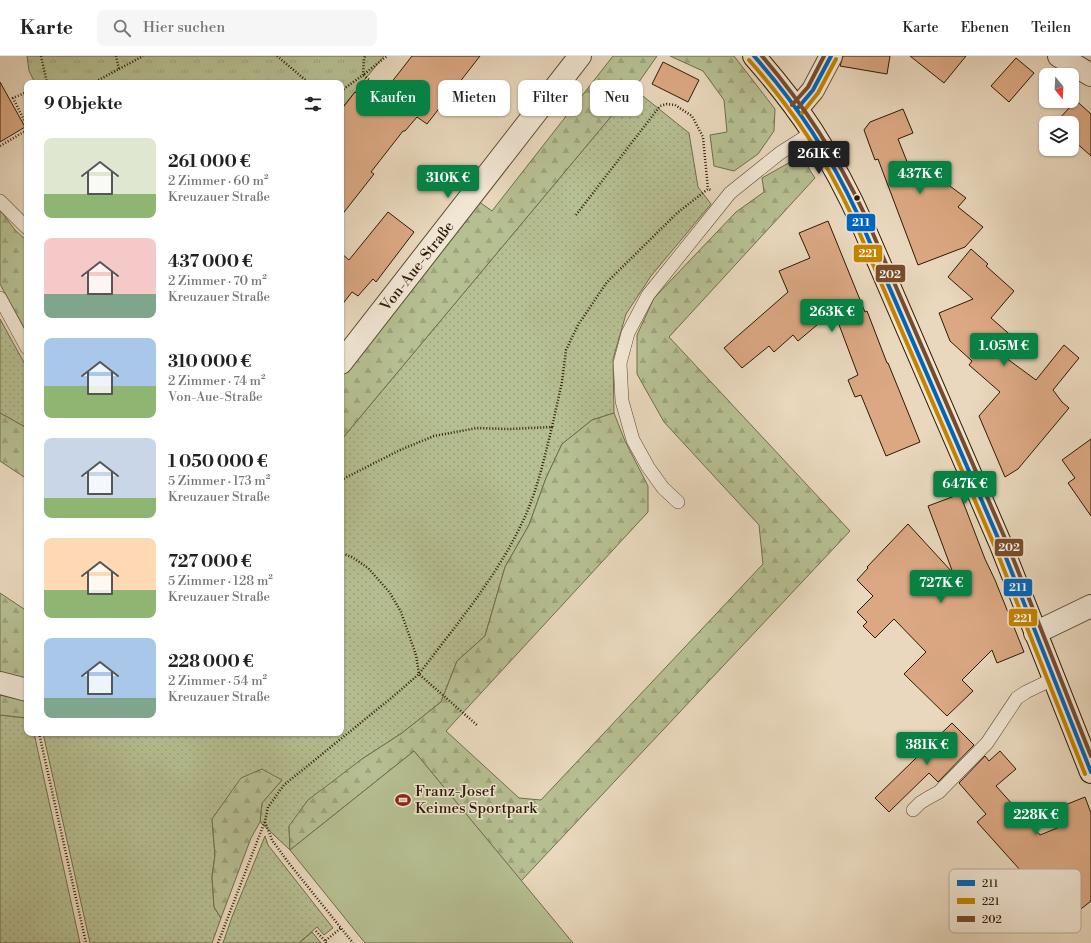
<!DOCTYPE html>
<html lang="de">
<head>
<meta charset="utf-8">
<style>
  :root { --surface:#fff; --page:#f6f6f6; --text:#222; --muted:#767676; --line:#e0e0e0; --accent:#0b8043 }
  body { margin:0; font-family:"Libre Bodoni",serif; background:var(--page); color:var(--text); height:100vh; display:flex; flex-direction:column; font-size:15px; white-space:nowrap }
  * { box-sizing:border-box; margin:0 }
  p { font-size:13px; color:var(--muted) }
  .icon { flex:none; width:22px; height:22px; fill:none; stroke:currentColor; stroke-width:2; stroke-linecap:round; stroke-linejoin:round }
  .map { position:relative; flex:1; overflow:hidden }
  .side { position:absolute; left:24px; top:24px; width:320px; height:656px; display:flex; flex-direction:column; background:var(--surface); border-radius:8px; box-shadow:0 1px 3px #0004 }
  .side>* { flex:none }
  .hud { position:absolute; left:356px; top:24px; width:380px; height:36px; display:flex; gap:8px }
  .needle { width:26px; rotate:162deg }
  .controls { position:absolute; left:1039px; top:12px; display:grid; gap:8px }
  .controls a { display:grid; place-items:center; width:40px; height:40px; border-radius:8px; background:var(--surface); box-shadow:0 1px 3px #0004; font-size:20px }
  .price { position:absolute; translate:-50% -34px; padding:0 9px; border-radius:4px; background:var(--accent); color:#fff; font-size:13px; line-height:26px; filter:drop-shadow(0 1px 2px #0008) }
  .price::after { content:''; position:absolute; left:50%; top:24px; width:12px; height:9px; margin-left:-6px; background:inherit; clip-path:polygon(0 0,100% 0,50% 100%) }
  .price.selected { background:#222; color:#fff }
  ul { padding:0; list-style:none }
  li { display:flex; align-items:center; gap:12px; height:100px; padding:0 20px }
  li span { display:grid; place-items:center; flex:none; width:112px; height:80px; border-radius:8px; color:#555 }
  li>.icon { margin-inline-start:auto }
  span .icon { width:48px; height:48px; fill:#fffc; stroke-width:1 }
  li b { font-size:17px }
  h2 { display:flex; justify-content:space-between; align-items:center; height:48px; padding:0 20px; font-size:17px }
  .pill { padding:0 14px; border-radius:8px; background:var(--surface); box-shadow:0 1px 3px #0004; font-size:14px; line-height:36px }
  .pill.selected { background:var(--accent); color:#fff }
  header { display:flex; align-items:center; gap:24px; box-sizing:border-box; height:56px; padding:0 20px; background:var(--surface); border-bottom:1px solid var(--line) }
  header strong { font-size:19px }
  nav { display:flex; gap:22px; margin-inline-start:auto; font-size:14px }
  .search { width:280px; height:36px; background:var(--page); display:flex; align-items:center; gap:10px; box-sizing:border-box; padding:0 14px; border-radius:8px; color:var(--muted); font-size:15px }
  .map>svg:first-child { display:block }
</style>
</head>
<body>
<header>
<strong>Karte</strong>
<div class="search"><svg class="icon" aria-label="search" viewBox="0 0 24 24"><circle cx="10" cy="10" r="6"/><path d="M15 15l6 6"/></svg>Hier suchen</div>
<nav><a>Karte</a><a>Ebenen</a><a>Teilen</a></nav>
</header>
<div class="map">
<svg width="1091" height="887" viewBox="0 0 1091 887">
  <defs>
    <pattern id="grass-dots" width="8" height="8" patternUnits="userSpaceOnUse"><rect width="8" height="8" fill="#b6bf92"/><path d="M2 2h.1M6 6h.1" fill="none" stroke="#9da47c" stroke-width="1.8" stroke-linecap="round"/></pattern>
    <pattern id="forest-firs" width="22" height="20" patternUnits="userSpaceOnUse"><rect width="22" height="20" fill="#b6bf92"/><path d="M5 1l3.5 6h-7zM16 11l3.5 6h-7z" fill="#9da47c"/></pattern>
    <pattern id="park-tufts" width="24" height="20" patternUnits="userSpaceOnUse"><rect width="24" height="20" fill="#b6bf92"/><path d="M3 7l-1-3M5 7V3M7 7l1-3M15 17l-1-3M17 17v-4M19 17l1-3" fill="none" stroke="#9da47c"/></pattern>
  </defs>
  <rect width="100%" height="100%" fill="#e9d8bd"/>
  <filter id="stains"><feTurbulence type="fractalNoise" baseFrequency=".005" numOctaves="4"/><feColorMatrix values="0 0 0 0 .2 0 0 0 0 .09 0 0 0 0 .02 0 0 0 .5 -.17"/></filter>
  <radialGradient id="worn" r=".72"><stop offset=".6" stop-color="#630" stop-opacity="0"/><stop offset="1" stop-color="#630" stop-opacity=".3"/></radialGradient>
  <!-- grass -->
  <path fill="url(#grass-dots)" stroke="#706d4a" d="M 634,33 L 689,77 L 698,131 L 711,148 L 651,220 L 626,258 L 613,303 L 614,357 L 592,364 L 562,388 L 546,422 L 529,469 L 505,511 L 485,580 L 457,605 L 441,646 L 402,677 L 362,703 L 289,770 L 290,794 L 260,766 L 262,747 L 282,724 L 212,763 L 215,799 L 212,821 L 214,851 L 221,862 L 212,887 L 90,887 L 43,677 L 341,677 L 341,384 Z
    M 0,263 L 27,312 L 27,372 L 0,357 Z
    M 0,659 L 27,662 L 27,677 L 34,677 L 80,887 L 0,887 Z
    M 265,780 L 268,789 L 333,872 L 324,879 L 317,871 L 299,887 L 223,887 L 232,861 Z"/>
  <!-- forest -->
  <path fill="url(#forest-firs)" stroke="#706d4a" d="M 613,0 L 657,0 L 634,33 L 341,384 L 341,318 L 478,145 L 492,155 Z
    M 670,0 L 734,0 L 775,53 L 774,75 L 758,98 L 734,115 L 714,110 L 710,79 L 727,76 L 724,44 L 703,15 Z
    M 801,100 L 815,122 L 669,281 L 850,475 L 521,825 L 414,695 L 290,794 L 289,770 L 308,744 L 362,703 L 402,677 L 441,646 L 457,605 L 485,580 L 505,511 L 529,469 L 546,422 L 562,388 L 592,364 L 614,357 L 625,385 L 648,430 L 648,456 L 446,675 L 519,742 L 541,744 L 763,508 L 759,469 L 664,366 L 637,318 L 637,279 L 654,242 L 736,156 L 764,136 L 762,122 Z
    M 0,154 L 15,174 L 27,185 L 27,277 L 0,228 Z
    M 0,357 L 27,372 L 27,423 L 0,405 Z
    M 0,537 L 27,555 L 27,662 L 0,659 Z
    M 262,713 L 282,724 L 262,747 L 260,766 L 251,782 L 221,862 L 214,851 L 212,821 L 215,799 L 212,763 L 241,722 Z"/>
  <!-- park -->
  <path fill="url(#park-tufts)" stroke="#706d4a" d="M 27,0 L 384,0 L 341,53 L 341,27 L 35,27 L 29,15 Z"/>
  <!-- pitch -->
  <path fill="#b6bf92" stroke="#706d4a" d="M 414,695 L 573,887 L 365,887 L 290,794 Z
    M 312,876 L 321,887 L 299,887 Z"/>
  <!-- building -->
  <path fill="#dba883" stroke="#2b1b02" d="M 412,0 L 480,0 L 427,68 L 417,61 L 405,75 L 403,75 L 371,116 L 374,118 L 341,160 L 341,54 L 355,36 L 373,50 Z
    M 843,0 L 890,0 L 887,18 L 840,10 Z
    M 910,0 L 966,0 L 944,27 Z
    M 1016,2 L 1034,17 L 1009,46 L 991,30 Z
    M 663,6 L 699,24 L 688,46 L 652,28 Z
    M 0,26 L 25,71 L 0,86 Z
    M 1072,41 L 1091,58 L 1091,100 L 1072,83 L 1072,67 L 1055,67 L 1072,49 Z
    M 903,53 L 913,77 L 898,83 L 910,113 L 913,112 L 921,134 L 931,116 L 966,142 L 958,151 L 983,171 L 965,191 L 918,209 L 878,103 L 875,104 L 864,74 L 870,66 Z
    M 388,156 L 414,176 L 376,226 L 373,223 L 358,240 L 352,236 L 341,250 L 341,197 L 349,204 Z
    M 828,165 L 865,256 L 867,255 L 887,307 L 888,307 L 899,334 L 920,386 L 886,400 L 861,339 L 855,341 L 848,324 L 858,319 L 838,266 L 834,268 L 830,258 L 798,285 L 793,279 L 774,296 L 769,290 L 742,312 L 724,292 L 788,236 L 779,215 L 810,202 L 799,177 Z
    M 971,193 L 988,208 L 986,210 L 1014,235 L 991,262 L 1015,283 L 1002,299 L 1036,324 L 1064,289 L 1079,302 L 1053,334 L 1062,346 L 1069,352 L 1018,413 L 1005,421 L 979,360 L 1000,336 L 969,309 L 972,305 L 950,285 L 939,257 L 973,243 L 948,221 Z
    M 1091,383 L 1091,460 L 1068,427 L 1075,422 L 1062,404 Z
    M 960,438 L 985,503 L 995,524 L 1024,596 L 997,607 L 992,594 L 962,624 L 973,635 L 947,660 L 904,618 L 926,596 L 894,563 L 875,582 L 863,570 L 867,566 L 857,556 L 873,540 L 857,524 L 868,512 L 867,511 L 908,468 L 953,517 L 928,450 Z
    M 952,667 L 974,689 L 938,726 L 929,717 L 889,756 L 875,742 Z
    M 1000,695 L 1016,713 L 996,730 L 1040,779 L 1067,768 L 1060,751 L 1085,741 L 1091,757 L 1091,845 L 1077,856 L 1067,859 L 1049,815 L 1030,832 L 1016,820 L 1021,815 L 977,766 L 986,758 L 959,727 L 985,700 L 989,705 Z"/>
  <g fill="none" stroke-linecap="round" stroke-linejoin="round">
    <defs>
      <path id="service" d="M 0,145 L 27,172
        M 0,242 L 27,292
        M 678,446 L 663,432 L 648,411 L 633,384 L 622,345 L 620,307 L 628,277 L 648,239 L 730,137 L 780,97 L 813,76
        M 913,754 L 920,747 L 928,742 L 939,736 L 987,687 L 1017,642 L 1026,636 L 1053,623"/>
      <path id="minor" d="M 1059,0 L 1091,19
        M 797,53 L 813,34 L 831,0
        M 341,307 L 580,0
        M 1035,577 L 1091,550
        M 0,627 L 27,634"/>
      <path id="secondary" d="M 754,0 C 775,24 795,49 812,75 C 832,106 849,138 864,172 L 1001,489 L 1091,716"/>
    </defs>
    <!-- service casing -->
    <use href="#service" stroke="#5a4a31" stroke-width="14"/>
    <!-- minor casing -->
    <use href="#minor" stroke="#5a4a31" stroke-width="24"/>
    <!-- secondary casing -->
    <use href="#secondary" stroke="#2b1b02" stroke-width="24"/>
    <!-- path -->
    <path stroke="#2b1b02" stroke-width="2.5" stroke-dasharray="1 2" stroke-linecap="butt" d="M 41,0 L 47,27
      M 277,0 L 309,27
      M 119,13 L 143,0
      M 93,27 L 119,13 L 116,0
      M 376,29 L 363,19 L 387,0
      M 341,35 L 345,32 L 363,19 L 364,3 L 365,0
      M 27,36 L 13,42 L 27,70
      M 0,90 L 27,74
      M 576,159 L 660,50 L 667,48 L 675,49 L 692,60 L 703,81 L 708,133
      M 552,371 L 562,326 L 566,294 L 578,269 L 607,226 L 677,157 L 708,133 L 711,134
      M 341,424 L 400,394 L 434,380 L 477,372 L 509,373 L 552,371 C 544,403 537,436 522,467 C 496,522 456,569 419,618 L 416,599 L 401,556 L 390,537 L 368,512 L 352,501 L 341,497
      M 39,677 L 86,887
      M 265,766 L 272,784 L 288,806 L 353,887
      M 316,875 L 325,885
      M 218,887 L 265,765 L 268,751 L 284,729 L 390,643 L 419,618 L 478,670
      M 326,887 L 325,885 L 341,872"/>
    <!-- service -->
    <use href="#service" stroke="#f1e6d4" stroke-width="13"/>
    <!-- minor -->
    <use href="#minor" stroke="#f1e6d4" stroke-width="22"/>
    <!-- secondary -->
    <use href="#secondary" stroke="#f1e6d4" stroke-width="22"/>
    <defs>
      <path id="bus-1" d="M 754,0 C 798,50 830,99 858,159 L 1001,489 L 1091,716
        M 797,53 L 813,34 L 831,0"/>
      <path id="bus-2" d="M 749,4 C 793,54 825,102 853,162 L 995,491 L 1085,718
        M 802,57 L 818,37 L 836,3"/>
      <path id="bus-3" d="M 762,0 C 803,48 837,100 864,157 L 1007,487 L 1091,700
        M 792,49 L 808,31 L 824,0"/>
    </defs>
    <!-- bus-1 casing -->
    <use href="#bus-1" stroke="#f1e6d4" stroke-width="7"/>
    <!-- bus-2 casing -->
    <use href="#bus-2" stroke="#f1e6d4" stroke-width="7"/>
    <!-- bus-3 casing -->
    <use href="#bus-3" stroke="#f1e6d4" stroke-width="7"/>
    <!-- bus-1 -->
    <use href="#bus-1" stroke="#0065bd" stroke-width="4"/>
    <!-- bus-2 -->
    <use href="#bus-2" stroke="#c48300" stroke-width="4"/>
    <!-- bus-3 -->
    <use href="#bus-3" stroke="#7a4b2a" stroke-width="4"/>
  </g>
  <!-- icons -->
  <defs>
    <symbol id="stadium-bare" viewBox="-9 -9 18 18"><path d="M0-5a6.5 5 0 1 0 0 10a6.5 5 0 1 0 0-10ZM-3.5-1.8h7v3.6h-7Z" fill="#8f2418" stroke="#f1e6d4" stroke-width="2.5" paint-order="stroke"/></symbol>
  </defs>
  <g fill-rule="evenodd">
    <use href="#stadium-bare" x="392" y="733" width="22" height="22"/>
  </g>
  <!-- markers -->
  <circle fill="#2b1b02" stroke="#f1e6d4" stroke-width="1.5" cx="857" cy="142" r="3.5"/>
  <g text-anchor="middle" stroke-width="3" stroke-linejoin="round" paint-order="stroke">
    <!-- street labels -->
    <g font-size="15" fill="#2b1b02" stroke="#f1e6d4">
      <text transform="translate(417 210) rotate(-52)" y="5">Von-Aue-Straße</text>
    </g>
    <!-- poi labels -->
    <g font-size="15" fill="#2b1b02" stroke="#f1e6d4" text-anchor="start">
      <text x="415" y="740">Franz-Josef<tspan x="415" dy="17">Keimes Sportpark</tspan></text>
    </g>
  </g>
  <!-- legend -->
  <rect x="949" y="813" width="132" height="64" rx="6" fill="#f1e6d4" stroke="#b6a995" stroke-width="1"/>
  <rect x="957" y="824" width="18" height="6" fill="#0065bd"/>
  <rect x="957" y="842" width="18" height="6" fill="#c48300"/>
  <rect x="957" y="860" width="18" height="6" fill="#7a4b2a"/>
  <g font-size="11" fill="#2b1b02">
    <text x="982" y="831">211</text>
    <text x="982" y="849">221</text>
    <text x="982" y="867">202</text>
  </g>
  <g stroke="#f1e6d4" stroke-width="1.5">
    <rect x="846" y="157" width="30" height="19" rx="4" fill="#0065bd"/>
    <rect x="853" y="188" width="30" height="19" rx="4" fill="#c48300"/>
    <rect x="875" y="208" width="31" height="19" rx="4" fill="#7a4b2a"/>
    <rect x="994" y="482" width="30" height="19" rx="4" fill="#7a4b2a"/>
    <rect x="1003" y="522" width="30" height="19" rx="4" fill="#0065bd"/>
    <rect x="1008" y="552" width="30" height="19" rx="4" fill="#c48300"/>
  </g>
  <g font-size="11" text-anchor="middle" font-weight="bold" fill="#fff">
    <text x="861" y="170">211</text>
    <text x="868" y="201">221</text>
    <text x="890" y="222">202</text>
    <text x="1009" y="495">202</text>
    <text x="1018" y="535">211</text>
    <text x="1023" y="566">221</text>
  </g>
  <rect width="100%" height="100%" filter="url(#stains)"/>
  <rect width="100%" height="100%" fill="url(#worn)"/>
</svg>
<div class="controls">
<a><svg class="needle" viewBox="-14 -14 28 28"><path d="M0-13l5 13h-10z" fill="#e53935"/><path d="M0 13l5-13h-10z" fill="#767676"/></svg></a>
<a><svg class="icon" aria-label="layers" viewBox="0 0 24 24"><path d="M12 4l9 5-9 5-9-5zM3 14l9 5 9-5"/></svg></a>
</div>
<b class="price selected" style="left:819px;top:119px">261K €</b>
<b class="price" style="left:920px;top:139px">437K €</b>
<b class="price" style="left:448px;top:143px">310K €</b>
<b class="price" style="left:832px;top:277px">263K €</b>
<b class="price" style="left:1004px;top:311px">1.05M €</b>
<b class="price" style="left:965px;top:449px">647K €</b>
<b class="price" style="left:941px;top:548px">727K €</b>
<b class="price" style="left:927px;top:710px">381K €</b>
<b class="price" style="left:1036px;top:780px">228K €</b>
<div class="hud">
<a class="pill selected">Kaufen</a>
<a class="pill">Mieten</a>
<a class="pill">Filter</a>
<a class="pill">Neu</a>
</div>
<section class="side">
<h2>9 Objekte<svg class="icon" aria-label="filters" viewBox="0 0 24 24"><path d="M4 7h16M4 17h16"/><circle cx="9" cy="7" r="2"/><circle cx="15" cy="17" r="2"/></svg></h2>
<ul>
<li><span style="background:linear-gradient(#dfe7d0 70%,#8fb573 0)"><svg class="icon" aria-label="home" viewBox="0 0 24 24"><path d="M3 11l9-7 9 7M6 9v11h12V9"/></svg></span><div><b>261 000 €</b><p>2 Zimmer · 60 m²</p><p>Kreuzauer Straße</p></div></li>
<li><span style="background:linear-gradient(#f6c9c9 70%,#7fa58c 0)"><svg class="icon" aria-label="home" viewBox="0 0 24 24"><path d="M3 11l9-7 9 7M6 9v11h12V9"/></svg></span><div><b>437 000 €</b><p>2 Zimmer · 70 m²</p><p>Kreuzauer Straße</p></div></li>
<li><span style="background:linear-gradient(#a9c7e8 60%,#8fb573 0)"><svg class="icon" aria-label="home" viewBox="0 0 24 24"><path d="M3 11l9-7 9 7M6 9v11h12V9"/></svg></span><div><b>310 000 €</b><p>2 Zimmer · 74 m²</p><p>Von-Aue-Straße</p></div></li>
<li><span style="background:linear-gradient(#c9d6e8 75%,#8fb573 0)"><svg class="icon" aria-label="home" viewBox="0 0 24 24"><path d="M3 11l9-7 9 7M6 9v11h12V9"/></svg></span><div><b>1 050 000 €</b><p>5 Zimmer · 173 m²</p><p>Kreuzauer Straße</p></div></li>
<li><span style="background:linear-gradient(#ffd9b3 65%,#8fb573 0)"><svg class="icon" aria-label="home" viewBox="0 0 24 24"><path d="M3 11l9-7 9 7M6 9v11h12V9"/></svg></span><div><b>727 000 €</b><p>5 Zimmer · 128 m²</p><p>Kreuzauer Straße</p></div></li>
<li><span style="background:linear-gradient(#a9c7e8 75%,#7fa58c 0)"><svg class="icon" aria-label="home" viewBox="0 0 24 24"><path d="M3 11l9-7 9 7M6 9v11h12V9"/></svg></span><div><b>228 000 €</b><p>2 Zimmer · 54 m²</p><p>Kreuzauer Straße</p></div></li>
</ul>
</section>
</div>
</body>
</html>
